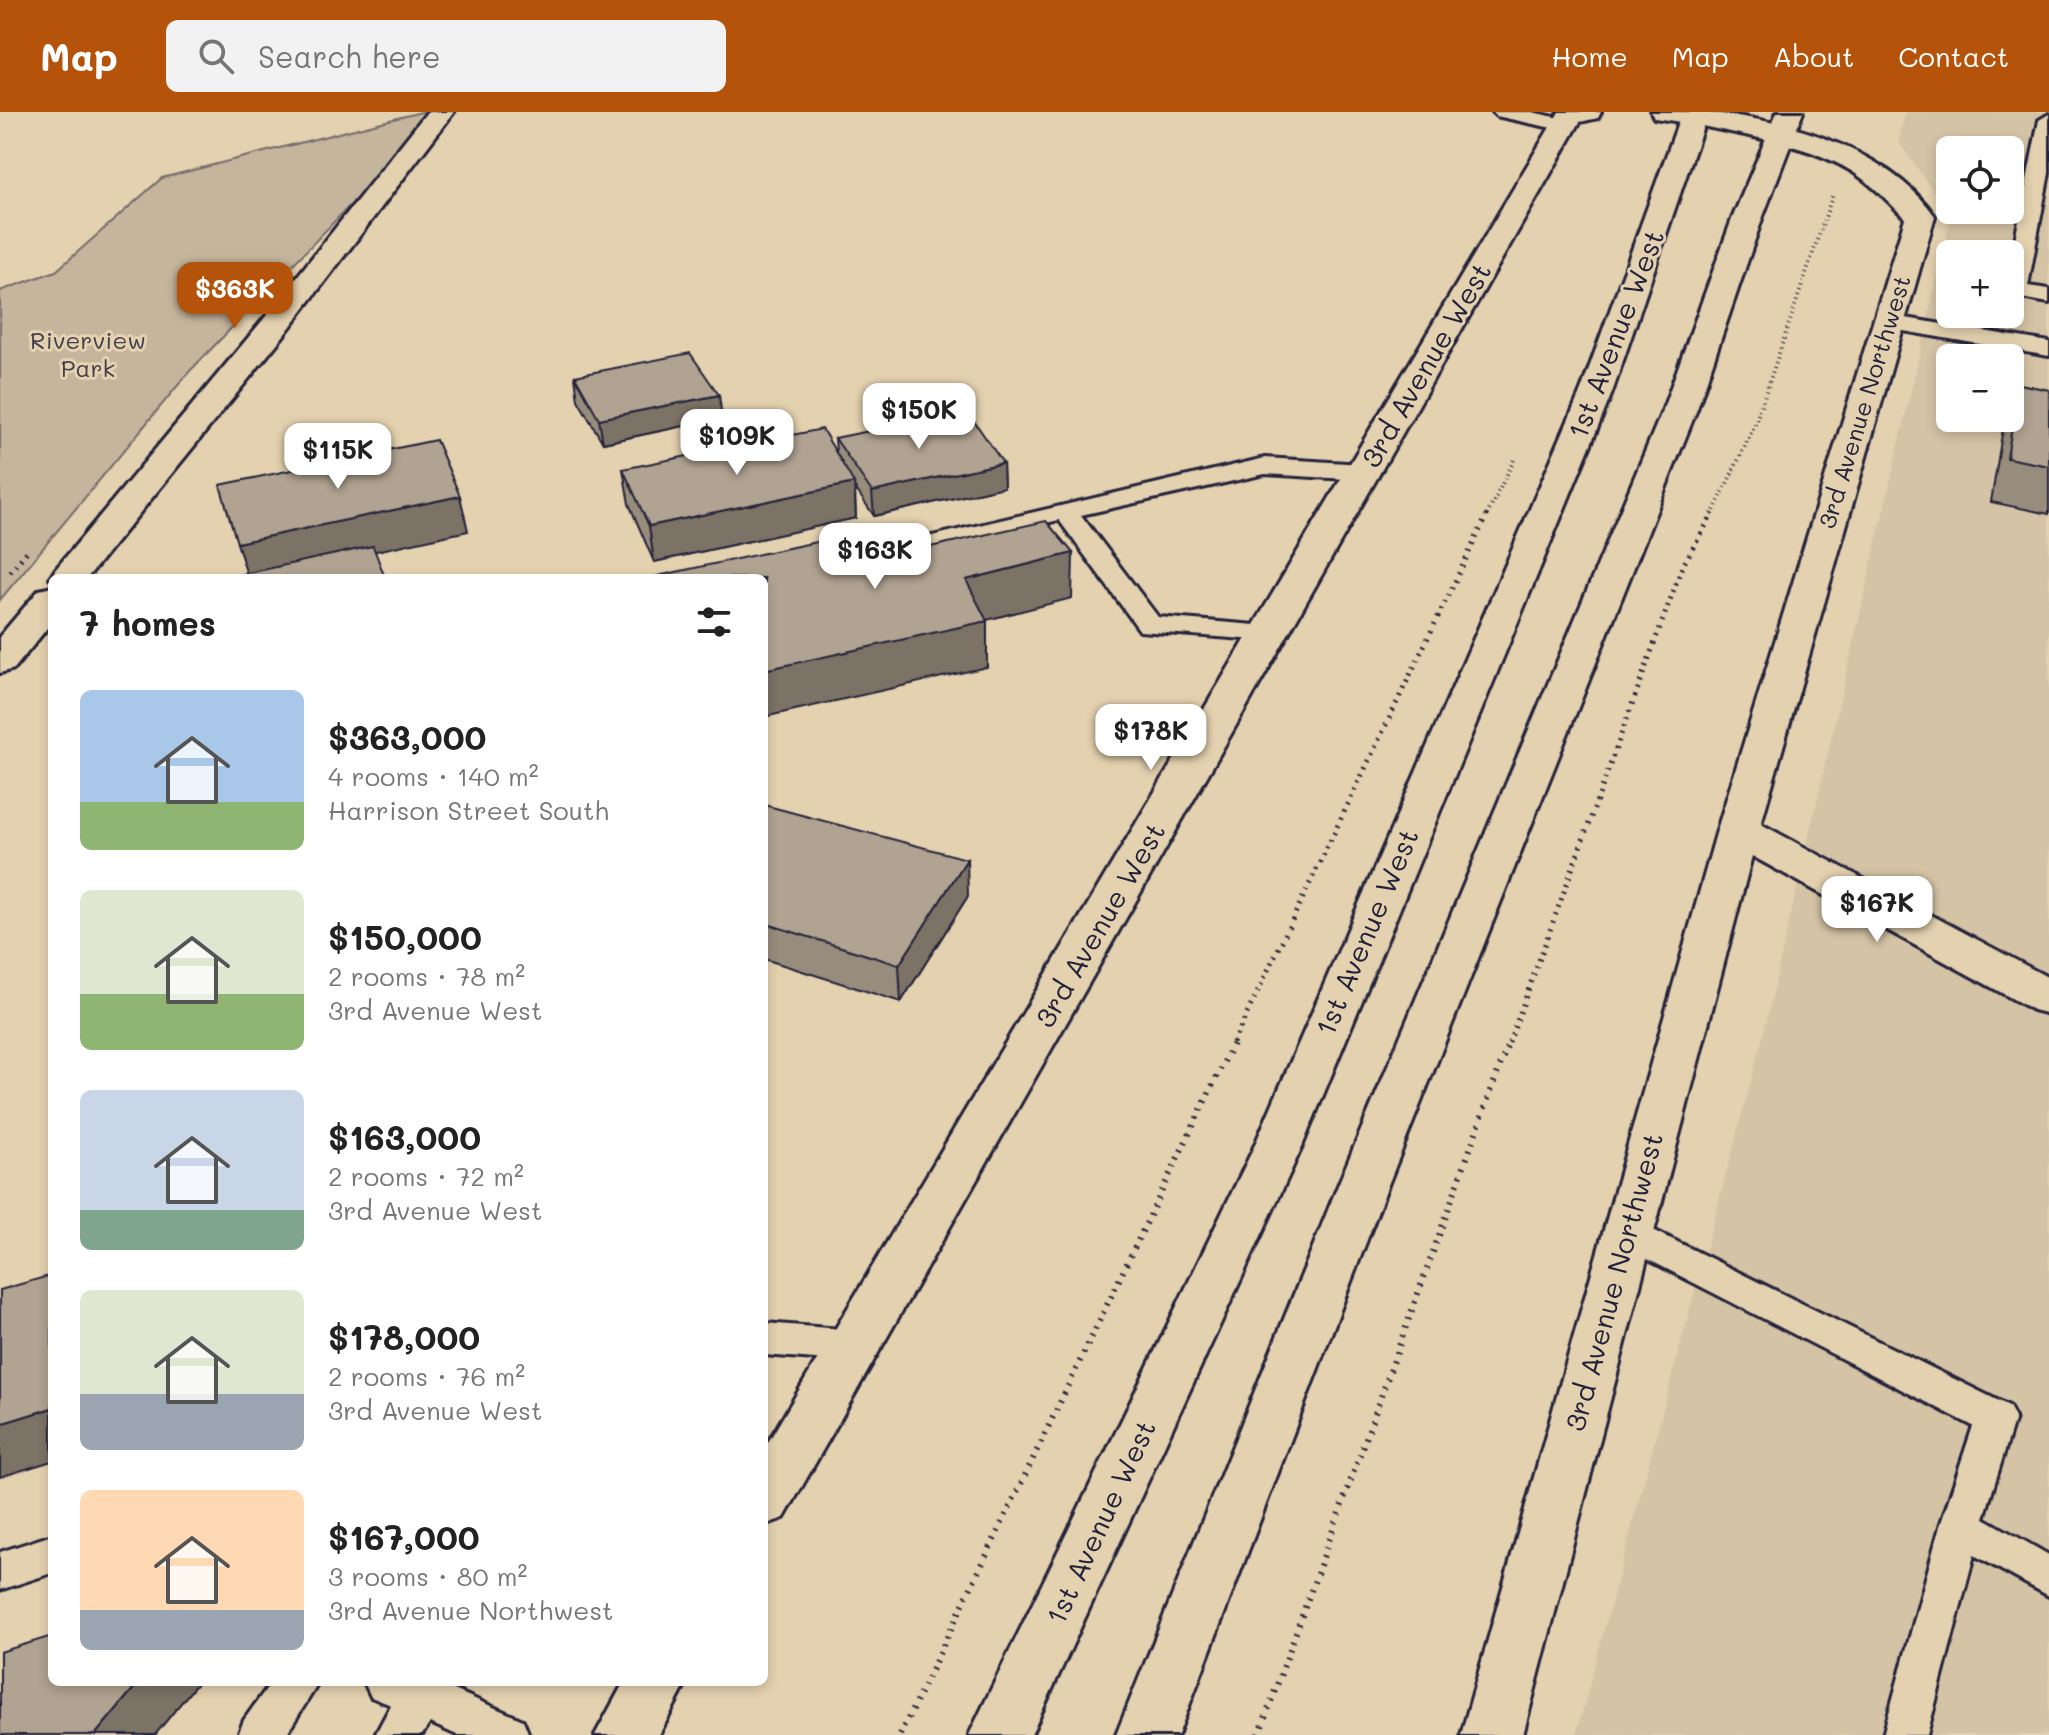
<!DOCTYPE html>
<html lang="en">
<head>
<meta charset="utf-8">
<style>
  :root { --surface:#fff; --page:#f2f2f2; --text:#222; --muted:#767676; --accent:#b45309 }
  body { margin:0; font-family:Mali,sans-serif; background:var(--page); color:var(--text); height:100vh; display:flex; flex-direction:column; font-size:30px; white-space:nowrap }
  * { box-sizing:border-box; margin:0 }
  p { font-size:26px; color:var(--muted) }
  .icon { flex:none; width:44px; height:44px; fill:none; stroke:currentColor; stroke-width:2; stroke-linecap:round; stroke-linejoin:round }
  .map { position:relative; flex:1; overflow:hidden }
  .panel { position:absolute; left:48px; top:462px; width:720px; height:1112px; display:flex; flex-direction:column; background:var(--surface); border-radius:12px; box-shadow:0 4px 12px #0003 }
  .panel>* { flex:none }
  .tools { position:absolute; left:1936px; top:24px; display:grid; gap:16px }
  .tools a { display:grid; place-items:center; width:88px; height:88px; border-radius:12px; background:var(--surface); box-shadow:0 4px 12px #0003; font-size:40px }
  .price { position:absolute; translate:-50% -68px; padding:0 18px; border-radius:16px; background:#fff; color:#222; font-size:26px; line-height:52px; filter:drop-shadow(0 2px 4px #0008) }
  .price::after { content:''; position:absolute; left:50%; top:48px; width:24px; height:18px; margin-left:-12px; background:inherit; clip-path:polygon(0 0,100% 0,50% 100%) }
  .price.on { background:var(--accent); color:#fff }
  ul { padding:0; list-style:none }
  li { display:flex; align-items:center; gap:24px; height:200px; padding:0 32px }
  li span { display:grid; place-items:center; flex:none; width:224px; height:160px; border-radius:12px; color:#555 }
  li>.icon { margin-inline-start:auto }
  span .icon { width:96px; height:96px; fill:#fffc; stroke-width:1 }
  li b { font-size:34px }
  h2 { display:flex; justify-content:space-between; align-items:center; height:96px; padding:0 32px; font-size:34px }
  header { display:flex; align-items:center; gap:48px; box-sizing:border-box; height:112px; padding:0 40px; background:var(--accent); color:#fff }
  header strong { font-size:38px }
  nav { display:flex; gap:44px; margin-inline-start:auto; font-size:28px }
  .search { width:560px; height:72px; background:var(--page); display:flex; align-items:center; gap:20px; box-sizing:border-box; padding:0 28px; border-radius:12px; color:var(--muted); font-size:30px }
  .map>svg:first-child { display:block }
</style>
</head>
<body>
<header>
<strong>Map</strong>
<div class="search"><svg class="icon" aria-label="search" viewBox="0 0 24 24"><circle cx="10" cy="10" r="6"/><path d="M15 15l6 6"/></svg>Search here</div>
<nav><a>Home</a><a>Map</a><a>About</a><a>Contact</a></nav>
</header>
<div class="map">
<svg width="2049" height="1623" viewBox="0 0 2049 1623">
  <rect width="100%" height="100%" fill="#e4d1af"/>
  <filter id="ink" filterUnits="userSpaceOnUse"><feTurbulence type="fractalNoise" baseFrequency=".0125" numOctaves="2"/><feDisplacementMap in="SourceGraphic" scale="16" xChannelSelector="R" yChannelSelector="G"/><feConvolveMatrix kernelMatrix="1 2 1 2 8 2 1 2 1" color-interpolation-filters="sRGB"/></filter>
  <g filter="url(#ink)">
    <!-- built -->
    <path fill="#d5c3a6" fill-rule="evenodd" d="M 1905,0 L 2049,0 L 2049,1623 L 1576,1623 L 1763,924 L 1951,105 L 1899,30 ZM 1950,38 L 2010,38 L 2010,98 L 1950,98 ZM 1950,142 L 2010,142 L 2010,202 L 1950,202 ZM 1950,246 L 2010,246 L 2010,306 L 1950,306 Z"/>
    <!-- green -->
    <path fill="#c5b59c" stroke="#746c6c" stroke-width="2" d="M 421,0 L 440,0 L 189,260 L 0,488 L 0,179 L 56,159 L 162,66 Z"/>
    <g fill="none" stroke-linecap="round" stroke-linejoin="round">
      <defs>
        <path id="lane" d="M 1493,0 L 1532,0 L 1573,9 L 1576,13 L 1566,19 L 1496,4 Z
          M 2049,2 L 2049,61 L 2028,174 L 2049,177 L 2049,191 L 2010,184 L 2010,153 L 2039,8 Z
          M 1888,203 L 2049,230 L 2049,244 L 1880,215 L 1877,210 L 1880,205 Z
          M 1265,346 L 1363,352 L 1372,355 L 1376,360 L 1372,365 L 1363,368 L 1265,362 L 1081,403 L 1158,505 L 1280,515 L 1284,521 L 1280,527 L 1270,529 L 1140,519 L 1059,408 L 764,477 L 764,466 L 753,466 Z
          M 1627,1105 L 2009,1294 L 2015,1306 L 1984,1406 L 2049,1443 L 2049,1484 L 1974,1443 L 1927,1623 L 1883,1623 L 1940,1414 L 1973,1314 L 1614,1130 L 1609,1120 L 1614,1110 Z
          M 764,1211 L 854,1218 L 868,1223 L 873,1234 L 868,1245 L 854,1250 L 764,1243 Z
          M 52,1423 L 52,1461 L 0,1478 L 0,1440 Z
          M 271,1570 L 319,1570 L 286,1623 L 238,1623 L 244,1608 Z
          M 364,1570 L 436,1570 L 523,1608 L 529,1623 L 457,1623 L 430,1611 L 422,1623 L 375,1623 L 391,1593 L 371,1585 Z"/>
        <path id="street" d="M 427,0 L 454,0 L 284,223 L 87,466 L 52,466 L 52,469 L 50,466 L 55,458 L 262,209 Z
          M 1683,0 C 1766,0 1885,32 1935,104 L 1761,712 L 2049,866 L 2049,902 L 2033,898 L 1752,744 L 1523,1623 L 1461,1623 L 1717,718 L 1905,106 C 1888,89 1873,73 1853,60 C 1803,29 1741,24 1684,10 L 1680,4 Z
          M 52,475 L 52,510 L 14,557 L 0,561 L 0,524 L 39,478 Z"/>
        <path id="secondary" d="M 1559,0 L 1601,0 L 1598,6 L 1580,10 L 784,1406 L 764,1413 L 764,1337 Z
          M 1651,0 L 1705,0 L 1708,4 L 1704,10 L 1694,12 L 1654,6 Z
          M 624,1570 L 687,1570 L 659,1623 L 595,1623 Z"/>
        <path id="primary" d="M 1682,0 L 1708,0 L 1612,281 L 1301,1037 L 1031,1623 L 969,1623 L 1253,1037 L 1580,281 Z
          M 1777,0 L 1803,0 L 1762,107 L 1697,297 L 1386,1078 L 1178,1623 L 1116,1623 L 1336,1078 L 1663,297 L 1732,107 Z"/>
      </defs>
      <!-- lane casing -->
      <use href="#lane" stroke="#22223b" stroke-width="6"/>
      <!-- street casing -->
      <use href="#street" stroke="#22223b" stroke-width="6"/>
      <!-- secondary casing -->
      <use href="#secondary" stroke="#22223b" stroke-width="6"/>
      <!-- primary casing -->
      <use href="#primary" stroke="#22223b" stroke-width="6"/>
      <!-- path-far2 -->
      <path stroke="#22223b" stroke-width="4" stroke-dasharray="1 4" stroke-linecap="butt" d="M 1487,403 L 1514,348
        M 1712,403 L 1754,315 L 1833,82"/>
      <!-- path-far1 -->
      <path stroke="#22223b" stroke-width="5" stroke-dasharray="2 6" stroke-linecap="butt" d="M 10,460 L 29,437
        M 1233,931 L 1488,401
        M 1509,931 L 1682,455 L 1713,401"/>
      <!-- path -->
      <path stroke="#22223b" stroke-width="6" stroke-dasharray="2 7" stroke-linecap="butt" d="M 900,1623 L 1234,929
        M 1259,1623 L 1509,929"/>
      <!-- lane -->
      <use href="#lane" fill="#e4d1af" fill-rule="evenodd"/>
      <!-- street -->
      <use href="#street" fill="#e4d1af" fill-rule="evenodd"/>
      <!-- secondary -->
      <use href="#secondary" fill="#e4d1af" fill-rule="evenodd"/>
      <!-- primary -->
      <use href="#primary" fill="#e4d1af" fill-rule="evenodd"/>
    </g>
    <!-- wall -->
    <path fill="#988c7d" stroke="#22223b" stroke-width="2" d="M 575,264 L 722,306 L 603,331 L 578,288 Z
      M 2019,272 L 2049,278 L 2049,402 L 1991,390 L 2003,316 L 2007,306 L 2010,306 L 2010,296 Z
      M 835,326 L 1003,351 L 1004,375 L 874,404 L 855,376 L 856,406 L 654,450 L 629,392 L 623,357 L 836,341 Z
      M 764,693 L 968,784 L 901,890 L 764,847 Z"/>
    <!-- shaded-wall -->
    <path fill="#7c7266" stroke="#22223b" stroke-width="2" d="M 719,283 L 722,306 L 603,331 L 599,307 Z
      M 1003,351 L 1004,375 L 874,404 L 872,380 Z
      M 854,371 L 856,406 L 654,450 L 649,414 Z
      M 460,384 L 468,419 L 253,466 L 248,466 L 237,431 Z
      M 1073,441 L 1072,486 L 975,511 L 987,509 L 987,555 L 764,605 L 764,558 L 966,468 Z
      M 967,747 L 968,784 L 901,890 L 899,853 Z
      M 52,1296 L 52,1349 L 0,1365 L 0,1312 Z
      M 139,1570 L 198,1570 L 155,1623 L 95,1623 Z"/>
    <!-- building -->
    <path fill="#b1a391" stroke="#22223b" stroke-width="2" d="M 690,241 L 719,283 L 599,307 L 575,264 Z
      M 2019,272 L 2049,278 L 2049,354 L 2007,346 Z
      M 967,299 L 1003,351 L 872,380 L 835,326 Z
      M 822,317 L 854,371 L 649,414 L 623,357 Z
      M 436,328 L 460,384 L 237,431 L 220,373 Z
      M 1046,409 L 1073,441 L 966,468 L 987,509 L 764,558 L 764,466 L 648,466 L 826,428 L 841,455 Z
      M 373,434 L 385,466 L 225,466 Z
      M 764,693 L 967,747 L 899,853 L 764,811 Z
      M 52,1163 L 52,1296 L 0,1312 L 0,1178 Z
      M 52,1524 L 52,1570 L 139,1570 L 95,1623 L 0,1623 L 0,1540 Z"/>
  </g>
  <g text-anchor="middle" stroke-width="6" stroke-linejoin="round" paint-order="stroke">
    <!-- far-park labels -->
    <g font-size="24" fill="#433f4e" stroke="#e4d1af">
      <text x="88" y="237">Riverview<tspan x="88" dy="28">Park</tspan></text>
    </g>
    <!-- far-street labels -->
    <g font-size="24" fill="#22223b" stroke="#e4d1af">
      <text transform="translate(1865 290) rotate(-73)" y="8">3rd Avenue Northwest</text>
    </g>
    <!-- street labels -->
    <g font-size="28" fill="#22223b" stroke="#e4d1af">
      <text transform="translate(1616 222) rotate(-69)" y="10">1st Avenue West</text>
      <text transform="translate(1426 253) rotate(-60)" y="10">3rd Avenue West</text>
      <text transform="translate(1100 813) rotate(-60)" y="10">3rd Avenue West</text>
      <text transform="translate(1367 820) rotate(-67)" y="10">1st Avenue West</text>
      <text transform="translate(1614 1170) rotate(-75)" y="10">3rd Avenue Northwest</text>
      <text transform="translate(1101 1410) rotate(-65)" y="10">1st Avenue West</text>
    </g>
  </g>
</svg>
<div class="tools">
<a><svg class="icon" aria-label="locate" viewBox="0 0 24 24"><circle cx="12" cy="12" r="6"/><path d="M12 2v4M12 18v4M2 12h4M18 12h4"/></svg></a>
<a>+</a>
<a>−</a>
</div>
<b class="price on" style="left:235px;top:218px">$363K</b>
<b class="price" style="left:919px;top:339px">$150K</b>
<b class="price" style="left:737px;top:365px">$109K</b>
<b class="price" style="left:338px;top:379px">$115K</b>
<b class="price" style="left:875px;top:479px">$163K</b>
<b class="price" style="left:1151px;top:660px">$178K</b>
<b class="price" style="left:1877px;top:832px">$167K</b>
<section class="panel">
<h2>7 homes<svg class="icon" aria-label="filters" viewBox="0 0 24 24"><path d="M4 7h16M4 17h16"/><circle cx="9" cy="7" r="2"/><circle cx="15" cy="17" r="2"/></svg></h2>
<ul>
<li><span style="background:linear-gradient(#a9c7e8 70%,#8fb573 0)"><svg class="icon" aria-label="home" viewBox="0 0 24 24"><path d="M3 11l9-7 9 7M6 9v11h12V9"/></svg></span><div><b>$363,000</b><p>4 rooms · 140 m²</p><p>Harrison Street South</p></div></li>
<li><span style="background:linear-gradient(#dfe7d0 65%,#8fb573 0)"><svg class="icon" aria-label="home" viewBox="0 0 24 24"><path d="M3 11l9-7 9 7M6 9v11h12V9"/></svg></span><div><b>$150,000</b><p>2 rooms · 78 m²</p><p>3rd Avenue West</p></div></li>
<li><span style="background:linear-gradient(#c9d6e8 75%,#7fa58c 0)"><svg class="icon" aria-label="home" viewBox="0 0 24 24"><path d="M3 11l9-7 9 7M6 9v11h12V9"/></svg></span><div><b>$163,000</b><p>2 rooms · 72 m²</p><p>3rd Avenue West</p></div></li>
<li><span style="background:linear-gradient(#dfe7d0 65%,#9aa5b1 0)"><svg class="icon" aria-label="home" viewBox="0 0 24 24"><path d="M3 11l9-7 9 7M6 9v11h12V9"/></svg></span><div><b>$178,000</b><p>2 rooms · 76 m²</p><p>3rd Avenue West</p></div></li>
<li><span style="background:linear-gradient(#ffd9b3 75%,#9aa5b1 0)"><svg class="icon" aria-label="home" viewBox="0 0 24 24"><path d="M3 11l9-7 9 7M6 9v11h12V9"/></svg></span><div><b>$167,000</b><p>3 rooms · 80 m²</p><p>3rd Avenue Northwest</p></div></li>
</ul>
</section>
</div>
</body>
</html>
